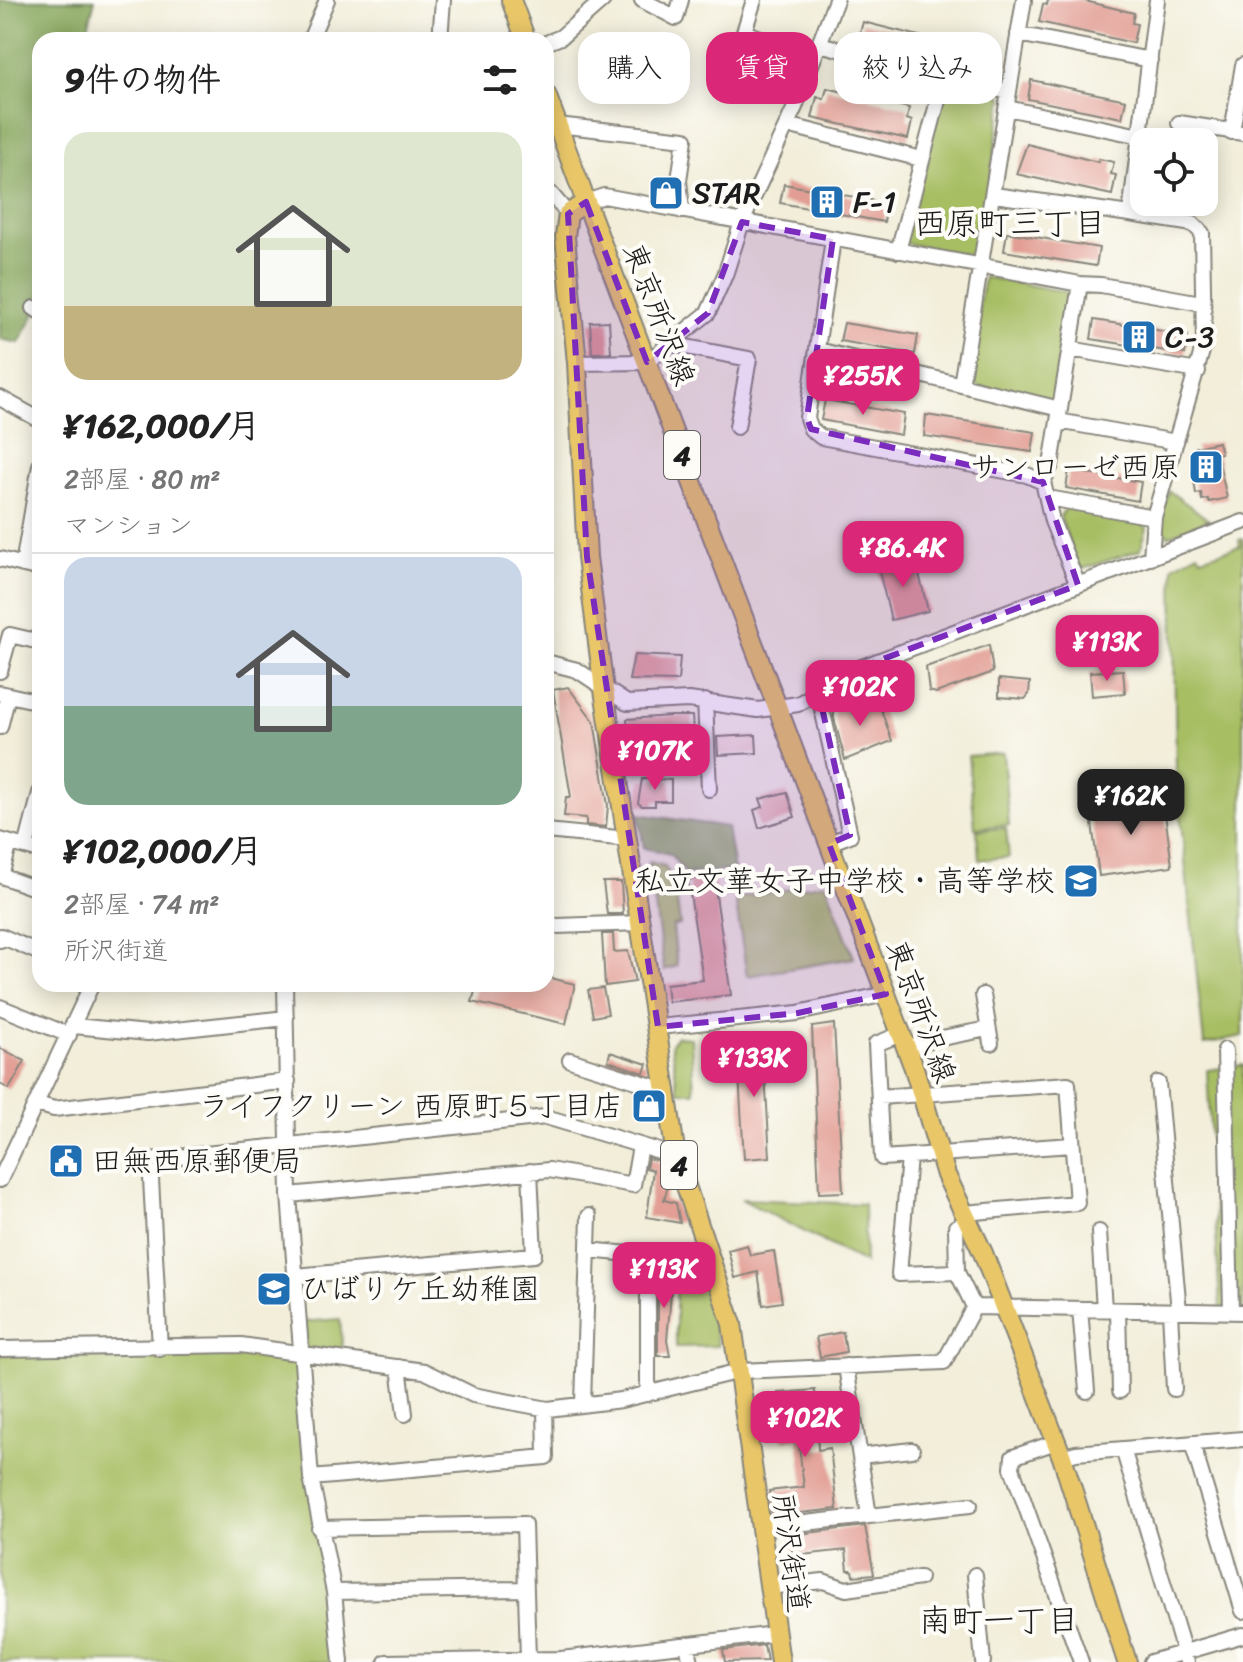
<!DOCTYPE html>
<html lang="ja">
<head>
<meta charset="utf-8">
<style>
  :root { --surface:#fff; --page:#f2f2f2; --text:#222; --muted:#767676; --line:#e0e0e0; --accent:#db2777 }
  body { margin:0; font-family:Sriracha,"Klee One",sans-serif; background:var(--page); color:var(--text); height:100vh; display:flex; flex-direction:column; font-size:30px; white-space:nowrap }
  * { box-sizing:border-box; margin:0 }
  p { font-size:26px; color:var(--muted) }
  .icon { flex:none; width:44px; height:44px; fill:none; stroke:currentColor; stroke-width:2; stroke-linecap:round; stroke-linejoin:round }
  .map { position:relative; flex:1; overflow:hidden }
  .sheet { position:absolute; left:32px; top:32px; width:522px; height:960px; display:flex; flex-direction:column; background:var(--surface); border-radius:24px; box-shadow:0 4px 20px #0003 }
  .sheet>* { flex:none }
  .banner { position:absolute; left:578px; top:32px; width:544px; height:72px; display:flex; gap:16px }
  .controls { position:absolute; left:1130px; top:128px; display:grid; gap:16px }
  .controls a { display:grid; place-items:center; width:88px; height:88px; border-radius:16px; background:var(--surface); box-shadow:0 4px 20px #0003; font-size:40px }
  .price { position:absolute; translate:-50% -68px; padding:0 18px; border-radius:16px; background:var(--accent); color:#fff; font-size:26px; line-height:52px; filter:drop-shadow(0 2px 4px #0008) }
  .price::after { content:''; position:absolute; left:50%; top:48px; width:24px; height:18px; margin-left:-12px; background:inherit; clip-path:polygon(0 0,100% 0,50% 100%) }
  .price.on { background:#222; color:#fff }
  ul { padding:0; list-style:none }
  li { display:grid; align-content:center; gap:16px; height:424px; padding:0 32px }
  li+li { border-top:2px solid var(--line) }
  li span { display:grid; place-items:center; height:248px; border-radius:24px; color:#555 }
  li>.icon { margin-inline-start:auto }
  span .icon { width:144px; height:144px; fill:#fffc; stroke-width:1 }
  li b { font-size:34px }
  h2 { display:flex; justify-content:space-between; align-items:center; height:96px; padding:0 32px; font-size:34px }
  .tag { padding:0 28px; border-radius:24px; background:var(--surface); box-shadow:0 4px 20px #0003; font-size:28px; line-height:72px }
  .tag.on { background:var(--accent); color:#fff }
  .map>svg:first-child { display:block }
</style>
</head>
<body>
<div class="map">
<svg width="1243" height="1662" viewBox="0 0 1243 1662">
  <rect width="100%" height="100%" fill="#fdfcf7"/>
  <filter id="ink" filterUnits="userSpaceOnUse"><feTurbulence type="fractalNoise" baseFrequency=".0125" numOctaves="2"/><feDisplacementMap in="SourceGraphic" scale="16" xChannelSelector="R" yChannelSelector="G"/><feConvolveMatrix kernelMatrix="1 2 1 2 8 2 1 2 1" color-interpolation-filters="sRGB"/></filter>
  <filter id="wash" filterUnits="userSpaceOnUse"><feTurbulence type="fractalNoise" baseFrequency=".006" numOctaves="4" result="noise"/><feDisplacementMap in="SourceGraphic" scale="32" xChannelSelector="R" yChannelSelector="G"/><feGaussianBlur stdDeviation="1.8" result="paint"/><feColorMatrix in="noise" values="0 0 0 0 0 0 0 0 0 0 0 0 0 0 0 0 0 1.4 0 .05"/><feComposite in="paint" operator="in"/></filter>
  <g filter="url(#wash)">
    <rect width="100%" height="100%" fill="#f2eeda"/>
    <!-- green -->
    <path fill="#a7be64" stroke="#626d40" stroke-width="2" d="M 946,81 L 1003,96 L 978,257 L 904,243 Z
      M 984,277 L 1072,293 L 1053,405 L 965,383 Z
      M 1169,491 L 1209,520 L 1168,536 L 1159,521 Z
      M 1068,506 L 1138,519 L 1147,528 L 1140,550 L 1082,569 L 1076,563 L 1060,516 Z
      M 1243,539 L 1243,1036 L 1204,1044 L 1176,774 L 1173,566 L 1198,553 L 1201,558 L 1240,546 L 1239,540 Z
      M 1003,753 L 1009,825 L 975,828 L 968,756 Z
      M 1006,828 L 1009,857 L 979,860 L 977,830 Z
      M 649,862 L 665,866 L 675,885 L 680,925 L 673,926 L 677,966 L 664,970 Z
      M 826,883 L 854,958 L 747,976 L 735,898 Z
      M 677,1036 L 691,1038 L 694,1092 L 678,1092 L 671,1044 Z
      M 1243,1065 L 1243,1308 L 1220,1307 L 1207,1070 Z
      M 741,1199 L 864,1204 L 865,1263 Z
      M 676,1268 L 701,1271 L 718,1346 L 676,1347 Z
      M 340,1319 L 343,1355 L 307,1351 L 302,1322 Z
      M 211,1349 L 298,1357 L 331,1606 L 335,1662 L 0,1662 L 0,1355 L 167,1353 Z"/>
    <!-- forest -->
    <path fill="#85a55a" stroke="#50603b" stroke-width="2" d="M 0,0 L 95,0 L 85,40 L 40,40 L 40,305 L 19,343 L 0,339 Z
      M 638,814 L 727,827 L 734,870 L 686,874 L 670,854 L 644,848 Z"/>
    <g id="blocks">
      <!-- building -->
      <path fill="#e29e94" d="M 1048,0 L 1081,0 L 1134,13 L 1132,23 L 1137,24 L 1133,43 L 1039,22 L 1043,4 L 1047,5 Z
        M 863,22 L 979,51 L 974,70 L 858,40 Z
        M 1031,80 L 1126,100 L 1122,118 L 1028,99 Z
        M 827,88 L 909,108 L 907,119 L 912,121 L 908,139 L 812,118 L 817,97 L 824,99 Z
        M 1027,144 L 1098,162 L 1099,159 L 1114,162 L 1111,174 L 1116,175 L 1112,195 L 1016,174 Z
        M 784,184 L 887,203 L 884,222 L 780,203 Z
        M 1007,232 L 1099,248 L 1096,266 L 1004,251 Z
        M 1094,320 L 1188,335 L 1185,354 L 1091,339 Z
        M 609,321 L 611,353 L 592,353 L 590,322 Z
        M 844,323 L 918,335 L 915,354 L 840,341 Z
        M 825,400 L 904,414 L 901,435 L 821,420 Z
        M 926,415 L 1035,432 L 1032,452 L 924,436 Z
        M 1218,442 L 1221,453 L 1217,454 L 1227,498 L 1209,502 L 1208,499 L 1202,500 L 1201,493 L 1196,494 L 1191,461 L 1198,460 L 1196,447 Z
        M 1069,470 L 1141,482 L 1138,501 L 1066,488 Z
        M 915,557 L 928,611 L 891,620 L 878,567 Z
        M 989,645 L 993,672 L 936,693 L 929,691 L 926,667 Z
        M 634,655 L 680,657 L 678,681 L 629,680 Z
        M 1123,670 L 1125,693 L 1092,696 L 1090,672 Z
        M 999,679 L 1030,682 L 1029,694 L 1025,699 L 999,697 Z
        M 568,687 L 594,721 L 608,806 L 606,827 L 586,825 L 586,818 L 564,816 L 566,797 L 571,797 L 553,690 Z
        M 852,700 L 853,713 L 879,704 L 892,741 L 845,760 L 834,718 L 834,701 Z
        M 671,716 L 692,716 L 696,765 L 679,766 L 678,745 L 629,750 L 627,719 Z
        M 756,735 L 757,753 L 718,755 L 717,737 Z
        M 642,779 L 671,780 L 671,801 L 655,801 L 655,806 L 642,806 L 638,803 Z
        M 787,792 L 795,817 L 759,828 L 754,810 L 763,807 L 760,799 Z
        M 1163,798 L 1172,866 L 1099,876 L 1090,808 Z
        M 713,876 L 731,995 L 668,1002 L 666,984 L 703,980 L 688,880 Z
        M 603,882 L 621,882 L 623,914 L 607,914 Z
        M 602,934 L 613,934 L 614,952 L 628,951 L 635,982 L 605,986 Z
        M 546,977 L 575,984 L 566,1024 L 472,1002 L 477,984 L 546,984 Z
        M 603,988 L 608,1014 L 593,1017 L 588,990 Z
        M 834,1024 L 843,1192 L 819,1193 L 812,1027 Z
        M 763,1039 L 770,1157 L 744,1159 L 737,1041 Z
        M 0,1048 L 25,1061 L 9,1089 L 0,1084 Z
        M 610,1052 L 647,1064 L 644,1073 L 608,1061 Z
        M 648,1158 L 665,1163 L 670,1178 L 664,1200 L 676,1203 L 680,1223 L 647,1217 L 653,1170 L 646,1168 Z
        M 747,1245 L 750,1255 L 774,1251 L 782,1302 L 763,1305 L 758,1272 L 735,1278 L 728,1250 Z
        M 658,1270 L 673,1270 L 667,1340 L 670,1356 L 658,1356 Z
        M 843,1332 L 846,1352 L 820,1357 L 816,1337 Z
        M 815,1390 L 818,1450 L 830,1448 L 837,1509 L 772,1516 L 769,1491 L 804,1487 L 798,1438 L 783,1441 L 778,1393 Z
        M 865,1526 L 874,1574 L 853,1576 L 852,1570 L 848,1570 L 846,1550 L 793,1556 L 790,1535 Z
        M 764,1645 L 767,1661 L 725,1662 L 723,1650 Z"/>
    </g>
  </g>
  <g filter="url(#ink)">
    <use href="#blocks" fill-opacity="0" stroke="#87857b" stroke-width="2"/>
    <g fill="none" stroke-linecap="round" stroke-linejoin="round">
      <defs>
        <path id="minor" d="M 642,0 L 676,18 L 681,0
          M 754,0 L 744,32 L 813,58
          M 1018,34 L 1150,60
          M 310,40 L 327,0
          M 440,40 L 443,0
          M 546,43 L 561,37 L 603,0
          M 819,44 L 1008,92
          M 1007,108 L 1140,136
          M 1179,123 L 1243,133
          M 557,125 L 685,139 L 679,180 L 682,211
          M 787,125 L 921,159
          M 1232,132 L 1243,65
          M 546,195 L 551,194 L 568,214
          M 994,195 L 1130,214
          M 586,202 L 604,196 L 1080,284 L 1101,285 L 1201,303
          M 833,239 L 807,418 L 811,429 L 821,437 L 1027,475 L 1043,482
          M 898,251 L 944,78
          M 34,308 L 40,312
          M 671,344 L 749,359 L 737,427
          M 1070,349 L 1198,371
          M 818,350 L 1060,409
          M 577,363 L 647,362 L 708,313 L 725,275 L 742,222 L 795,107 L 836,0
          M 961,385 L 1024,0
          M 0,398 L 40,420
          M 1058,421 L 1176,442
          M 1048,498 L 1154,517
          M 1151,558 L 1154,517 L 1204,344 L 1202,233 L 1193,224 L 1130,214 L 1157,0
          M 0,559 L 40,569
          M 23,565 L 40,465
          M 1078,585 L 1052,521 L 1043,482 L 1051,465 L 1080,284
          M 546,662 L 577,670 L 627,703 L 689,700 L 758,710 L 798,704 L 862,667 L 1243,522
          M 0,671 L 10,635 L 40,642
          M 0,693 L 40,702
          M 819,695 L 850,835 L 829,843
          M 705,701 L 709,789
          M 0,727 L 8,695
          M 546,831 L 628,839
          M 0,840 L 40,851
          M 10,843 L 1,876 L 40,890
          M 26,847 L 40,793
          M 557,926 L 641,923
          M 0,940 L 1,936 L 40,953
          M 285,984 L 289,1195 L 311,1478 L 334,1592 L 341,1662
          M 983,995 L 991,1043
          M 0,1007 L 69,1035
          M 74,1026 L 148,1033 L 286,1018
          M 658,1027 L 798,1013 L 886,994
          M 901,1034 L 876,1044 L 882,1158 L 1072,1145
          M 907,1050 L 926,1041 L 988,1029
          M 1225,1050 L 1231,1312
          M 570,1060 L 668,1091
          M 1158,1083 L 1179,1311
          M 879,1097 L 1068,1084 L 1077,1203 L 964,1213
          M 37,1104 L 54,1109 L 288,1081
          M 909,1157 L 899,1274 L 957,1272
          M 0,1180 L 92,984
          M 289,1195 L 549,1170 L 633,1185 L 640,1146
          M 968,1222 L 956,1227 L 957,1272 L 974,1307
          M 1099,1232 L 1104,1309
          M 588,1250 L 713,1262
          M 648,1256 L 648,1394
          M 295,1276 L 534,1255 L 530,1171
          M 974,1307 L 1243,1312
          M 1080,1309 L 1087,1391
          M 1118,1310 L 1120,1391
          M 1170,1311 L 1174,1389
          M 0,1349 L 241,1345 L 424,1371 L 473,1395 L 548,1409 L 621,1400 L 740,1371 L 944,1362 L 974,1307
          M 160,1349 L 150,1160 L 546,1117 L 676,1156
          M 846,1366 L 869,1516
          M 399,1367 L 405,1414
          M 583,1403 L 589,1216
          M 1056,1442 L 1013,1457 L 1012,1468 L 1081,1662
          M 1192,1443 L 1243,1611
          M 1123,1449 L 1187,1662
          M 860,1456 L 912,1450
          M 1062,1457 L 1076,1453 L 1243,1439
          M 311,1478 L 546,1457 L 545,1409
          M 319,1528 L 524,1524 L 528,1659
          M 759,1528 L 970,1505
          M 975,1575 L 983,1662
          M 768,1587 L 823,1581 L 846,1589 L 920,1578
          M 334,1592 L 526,1589
          M 687,1644 L 691,1662
          M 386,1662 L 561,1659 L 775,1634
          M 1151,1662 L 1243,1635"/>
        <path id="major" d="M 511,0 L 526,40
          M 546,94 L 586,202 L 568,214 L 565,236 L 577,363 L 587,557 L 604,690 L 676,1156 L 732,1324 L 780,1662
          M 586,202 L 914,1068 L 946,1175 L 983,1253 L 1062,1457 L 1127,1662"/>
      </defs>
      <!-- minor casing -->
      <use href="#minor" stroke="#87857b" stroke-width="18"/>
      <!-- major casing -->
      <use href="#major" stroke="#87857b" stroke-width="22"/>
      <!-- minor -->
      <use href="#minor" stroke="#fff" stroke-width="14"/>
      <!-- major -->
      <use href="#major" stroke="#e9c769" stroke-width="18"/>
    </g>
  </g>
  <!-- marked area -->
  <path fill="#7b2cbf" fill-opacity="0.2" stroke="#7b2cbf" stroke-width="6" stroke-dasharray="16 10" stroke-linejoin="round" d="M 586,202 L 647,362 L 708,313 L 742,222 L 833,239 L 807,418 L 811,429 L 1043,482 L 1078,585 L 862,667 L 819,694 L 850,835 L 829,844 L 886,994 L 798,1013 L 658,1027 L 587,557 L 568,214 Z"/>
  <!-- icons -->
  <defs>
    <symbol id="shop-square" viewBox="-11 -11 22 22"><rect x="-9" y="-9" width="18" height="18" rx="4" fill="#1f6fb2" stroke="#fdfcf7"/><path d="M-5-2.5h2.3a2.7 3.5 0 0 1 5.4 0H5L5.5 6h-11ZM-1.5-2.5h3a1.5 2.3 0 0 0-3 0Z" fill="#fff"/></symbol>
    <symbol id="building-square" viewBox="-11 -11 22 22"><rect x="-9" y="-9" width="18" height="18" rx="4" fill="#1f6fb2" stroke="#fdfcf7"/><path d="M-4-6H4V6H1V3H-1V6H-4ZM-2.5-4.3h1.7v1.8h-1.7ZM.8-4.3h1.7v1.8H.8ZM-2.5-1h1.7V.8h-1.7ZM.8-1h1.7V.8H.8Z" fill="#fff"/></symbol>
    <symbol id="school-square" viewBox="-11 -11 22 22"><rect x="-9" y="-9" width="18" height="18" rx="4" fill="#1f6fb2" stroke="#fdfcf7"/><path d="M0-5L7-2L0 1L-7-2ZM-4 1L0 2.5L4 1V4Q0 6-4 4Z" fill="#fff"/></symbol>
    <symbol id="civic-square" viewBox="-11 -11 22 22"><rect x="-9" y="-9" width="18" height="18" rx="4" fill="#1f6fb2" stroke="#fdfcf7"/><path d="M-.6-6.5H3V-4.5H.6V-3L4-1V1h2V6H-6V1h2V-1L-.6-3ZM-1.2 2.5V6h2.4V2.5Z" fill="#fff"/></symbol>
  </defs>
  <g fill-rule="evenodd">
    <use href="#shop-square" x="646" y="173" width="40" height="40"/>
    <use href="#building-square" x="807" y="182" width="40" height="40"/>
    <use href="#building-square" x="1119" y="317" width="40" height="40"/>
    <use href="#building-square" x="1186" y="447" width="40" height="40"/>
    <use href="#school-square" x="1061" y="861" width="40" height="40"/>
    <use href="#shop-square" x="629" y="1086" width="40" height="40"/>
    <use href="#civic-square" x="46" y="1141" width="40" height="40"/>
    <use href="#school-square" x="254" y="1269" width="40" height="40"/>
  </g>
  <g text-anchor="middle" stroke-width="8" stroke-linejoin="round" paint-order="stroke">
    <!-- shield labels -->
    <g fill="#fdfcf7" stroke="#605f5e" stroke-width="2">
      <rect x="664" y="431" width="36" height="48" rx="6"/>
      <rect x="661" y="1141" width="36" height="48" rx="6"/>
    </g>
    <g font-size="28" font-weight="bold" fill="#1c1c1c">
      <text x="682" y="465">4</text>
      <text x="679" y="1175">4</text>
    </g>
    <!-- poi labels -->
    <g font-size="30" fill="#1c1c1c" stroke="#fdfcf7" text-anchor="start">
      <text x="692" y="203">STAR</text>
      <text x="853" y="212">F-1</text>
      <text x="1165" y="347">C-3</text>
      <text x="1180" y="477" text-anchor="end">サンローゼ西原</text>
      <text x="1055" y="891" text-anchor="end">私立文華女子中学校・高等学校</text>
      <text x="623" y="1116" text-anchor="end">ライフクリーン 西原町５丁目店</text>
      <text x="92" y="1171">田無西原郵便局</text>
      <text x="300" y="1299">ひばりケ丘幼稚園</text>
    </g>
    <!-- street labels -->
    <g font-size="30" fill="#1c1c1c" stroke="#fdfcf7">
      <text transform="translate(659 314) rotate(69)" y="10">東京所沢線</text>
      <text transform="translate(921 1011) rotate(70)" y="10">東京所沢線</text>
      <text transform="translate(791 1553) rotate(82)" y="10">所沢街道</text>
    </g>
    <!-- neighbourhood labels -->
    <g font-size="32" fill="#1c1c1c" stroke="#fdfcf7">
      <text x="1010" y="234">西原町三丁目</text>
      <text x="999" y="1631">南町一丁目</text>
    </g>
  </g>
</svg>
<div class="controls">
<a><svg class="icon" aria-label="locate" viewBox="0 0 24 24"><circle cx="12" cy="12" r="6"/><path d="M12 2v4M12 18v4M2 12h4M18 12h4"/></svg></a>
</div>
<b class="price" style="left:863px;top:417px">¥255K</b>
<b class="price" style="left:903px;top:589px">¥86.4K</b>
<b class="price" style="left:1107px;top:683px">¥113K</b>
<b class="price" style="left:860px;top:728px">¥102K</b>
<b class="price" style="left:655px;top:792px">¥107K</b>
<b class="price on" style="left:1131px;top:837px">¥162K</b>
<b class="price" style="left:754px;top:1099px">¥133K</b>
<b class="price" style="left:664px;top:1310px">¥113K</b>
<b class="price" style="left:805px;top:1459px">¥102K</b>
<div class="banner">
<a class="tag">購入</a>
<a class="tag on">賃貸</a>
<a class="tag">絞り込み</a>
</div>
<section class="sheet">
<h2>9件の物件<svg class="icon" aria-label="filters" viewBox="0 0 24 24"><path d="M4 7h16M4 17h16"/><circle cx="9" cy="7" r="2"/><circle cx="15" cy="17" r="2"/></svg></h2>
<ul>
<li><span style="background:linear-gradient(#dfe7d0 70%,#c2b280 0)"><svg class="icon" aria-label="home" viewBox="0 0 24 24"><path d="M3 11l9-7 9 7M6 9v11h12V9"/></svg></span><div><b>¥162,000/月</b><p>2部屋 · 80 m²</p><p>マンション</p></div></li>
<li><span style="background:linear-gradient(#c9d6e8 60%,#7fa58c 0)"><svg class="icon" aria-label="home" viewBox="0 0 24 24"><path d="M3 11l9-7 9 7M6 9v11h12V9"/></svg></span><div><b>¥102,000/月</b><p>2部屋 · 74 m²</p><p>所沢街道</p></div></li>
</ul>
</section>
</div>
</body>
</html>
